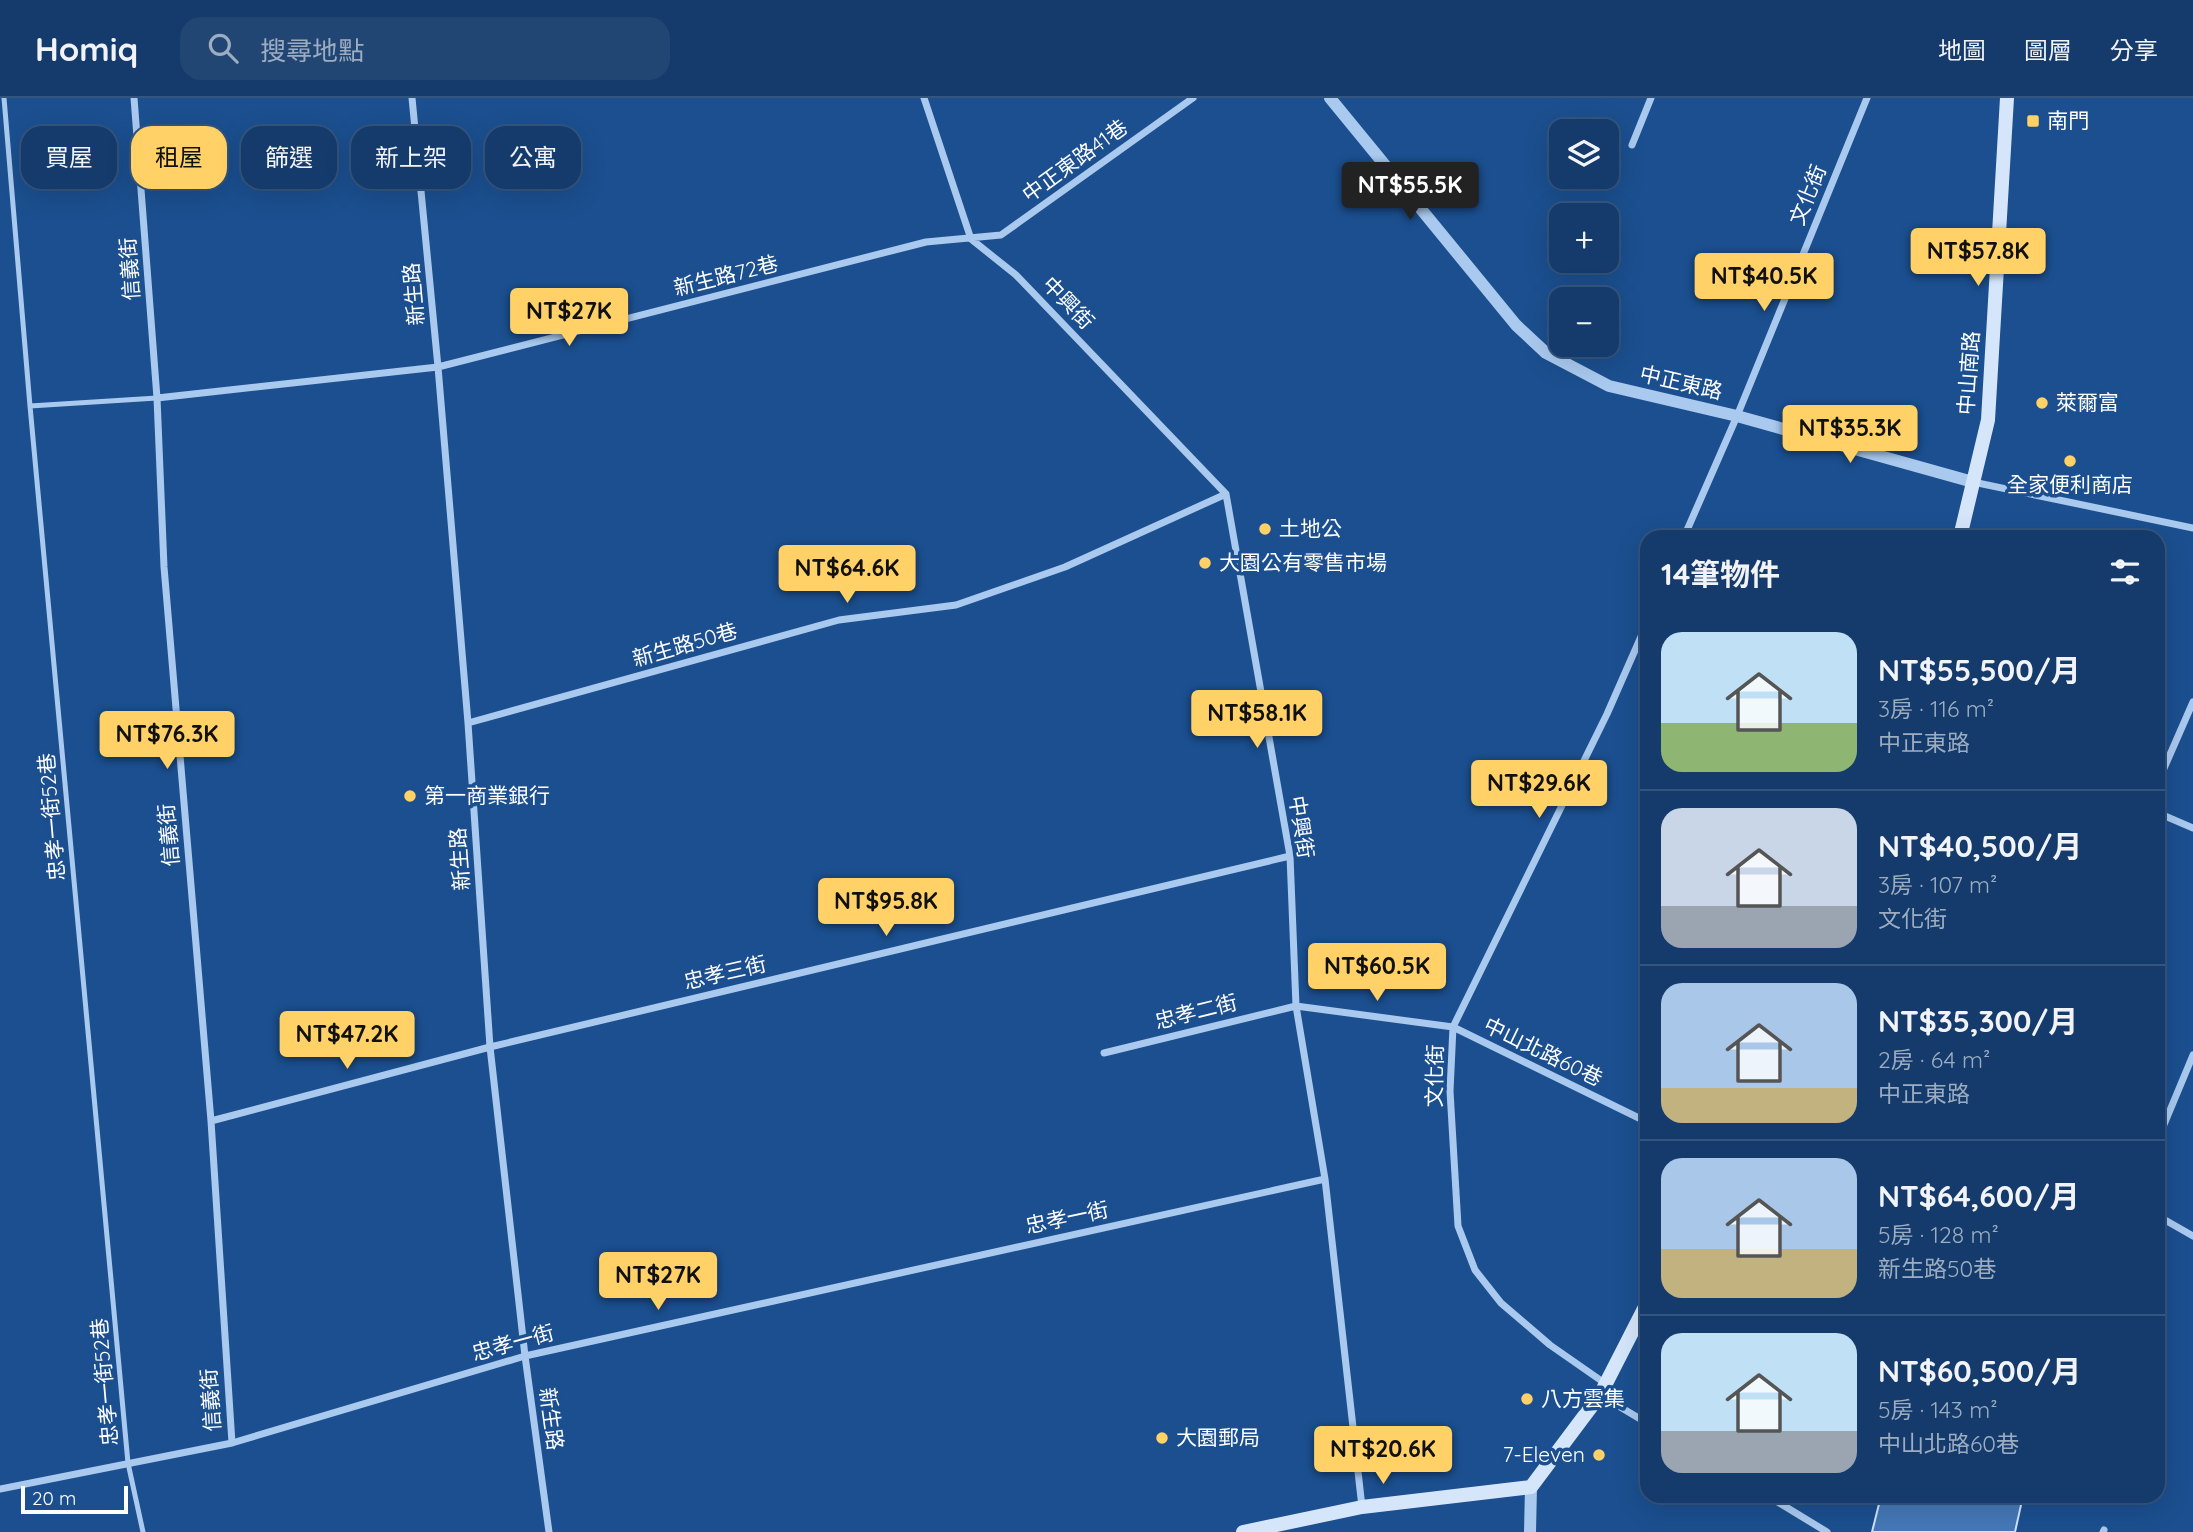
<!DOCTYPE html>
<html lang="zh-TW">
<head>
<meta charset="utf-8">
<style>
  :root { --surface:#143b6b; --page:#214673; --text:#f1f3f6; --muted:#9dadc1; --line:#33557e; --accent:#ffd166 }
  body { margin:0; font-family:Quicksand,"Noto Sans TC",sans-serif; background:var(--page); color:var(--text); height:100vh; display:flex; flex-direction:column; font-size:26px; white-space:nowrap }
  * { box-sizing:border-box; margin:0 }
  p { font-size:23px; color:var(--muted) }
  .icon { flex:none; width:38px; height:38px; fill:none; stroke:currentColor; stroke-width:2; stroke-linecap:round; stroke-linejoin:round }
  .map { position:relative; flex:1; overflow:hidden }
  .sheet { position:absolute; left:1640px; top:432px; width:525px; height:973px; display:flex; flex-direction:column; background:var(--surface); border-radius:21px; box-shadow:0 7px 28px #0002,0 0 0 2px var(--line) }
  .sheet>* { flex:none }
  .hud { position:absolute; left:21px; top:28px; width:665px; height:63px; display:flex; gap:14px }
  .fabs { position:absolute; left:1549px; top:21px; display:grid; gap:14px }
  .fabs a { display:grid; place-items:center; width:70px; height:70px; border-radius:14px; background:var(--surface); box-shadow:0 7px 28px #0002,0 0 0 2px var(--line); font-size:35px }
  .scale { position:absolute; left:21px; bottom:18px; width:107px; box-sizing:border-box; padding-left:7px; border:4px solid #fff; border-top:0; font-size:19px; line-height:24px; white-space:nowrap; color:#fff; -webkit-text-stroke:5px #1b4f8f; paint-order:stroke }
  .price { position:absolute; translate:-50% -60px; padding:0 16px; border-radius:7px; background:var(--accent); color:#111; font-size:23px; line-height:46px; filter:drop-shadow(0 2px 4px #0008) }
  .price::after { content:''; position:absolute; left:50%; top:42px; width:21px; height:16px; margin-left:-10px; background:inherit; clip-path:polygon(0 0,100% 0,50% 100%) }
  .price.current { background:#222; color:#fff }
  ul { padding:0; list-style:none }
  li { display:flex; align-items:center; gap:21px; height:175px; padding:0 21px }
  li+li { border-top:2px solid var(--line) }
  li span { display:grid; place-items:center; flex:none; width:196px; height:140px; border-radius:21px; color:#555 }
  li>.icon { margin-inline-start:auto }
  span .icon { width:84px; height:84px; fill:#fffc; stroke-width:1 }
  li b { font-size:30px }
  h2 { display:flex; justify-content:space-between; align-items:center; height:84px; padding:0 21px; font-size:30px }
  .pill { padding:0 24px; border-radius:21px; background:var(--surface); box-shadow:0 7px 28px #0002,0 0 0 2px var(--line); font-size:24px; line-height:63px }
  .pill.current { background:var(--accent); color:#111 }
  header { display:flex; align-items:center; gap:42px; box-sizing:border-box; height:98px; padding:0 35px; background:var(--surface); border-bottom:2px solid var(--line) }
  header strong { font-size:33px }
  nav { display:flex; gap:38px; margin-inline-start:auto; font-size:24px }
  .search { width:490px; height:63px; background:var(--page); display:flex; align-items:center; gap:18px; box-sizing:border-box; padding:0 24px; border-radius:21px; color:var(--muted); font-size:26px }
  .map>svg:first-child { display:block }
</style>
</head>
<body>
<header>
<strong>Homiq</strong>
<div class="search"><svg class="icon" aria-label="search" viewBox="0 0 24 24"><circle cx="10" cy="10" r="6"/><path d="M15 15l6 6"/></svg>搜尋地點</div>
<nav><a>地圖</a><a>圖層</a><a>分享</a></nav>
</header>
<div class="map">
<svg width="2193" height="1434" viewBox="0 0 2193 1434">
  <rect width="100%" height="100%" fill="#1b4f8f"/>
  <!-- building -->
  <path fill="#4478b7" stroke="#cfe3fa" stroke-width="2" d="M 1881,1398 L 2023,1398 L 2015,1434 L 1872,1434 Z"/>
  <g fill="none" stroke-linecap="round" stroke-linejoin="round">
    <!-- service -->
    <path stroke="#a9c9ee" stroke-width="5" d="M 4,0 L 30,308 L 128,1365 L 143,1434
      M 30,308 L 157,300"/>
    <!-- minor -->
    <path stroke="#a9c9ee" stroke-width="7" d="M 134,0 L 157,300 L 164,469 L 211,1023 L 232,1345
      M 412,0 L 438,269 L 468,625 L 490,949 L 525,1258 L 549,1434
      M 924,0 L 971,141 L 1016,177 L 1226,396 L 1290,758 L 1296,908 L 1325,1081 L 1362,1409
      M 1632,47 L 1651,0
      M 157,300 L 438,269 L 926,144 L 1001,137 L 1193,0
      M 1973,384 L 2193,430
      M 1684,439 L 1737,318 L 1867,0
      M 468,625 L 839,522 L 956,507 L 1065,469 L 1226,396
      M 2158,684 L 2193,604
      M 2158,715 L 2193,730
      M 1104,955 L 1296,908 L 1453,929 L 1647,1024
      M 211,1023 L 490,949 L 1290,758
      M 2158,1041 L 2193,957
      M 2158,1118 L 2193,1138
      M 1606,1286 L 1550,1247 L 1501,1205 L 1475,1172 L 1458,1128 L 1450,993 L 1453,929 L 1607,616 L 1647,525
      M 1600,1297 L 1647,1325
      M 0,1391 L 232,1345 L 525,1258 L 1325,1081
      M 1768,1398 L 1827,1434
      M 2103,1434 L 2104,1432"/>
    <!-- tertiary -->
    <path stroke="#a9c9ee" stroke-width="12" d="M 1330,0 L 1516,227 L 1546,255 L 1609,288 L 1737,318 L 1973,384
      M 1530,1434 L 1531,1389"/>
    <!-- secondary -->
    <path stroke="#d6e6fa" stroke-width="14" d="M 1960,439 L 1988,322 L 2007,0
      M 1243,1434 L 1362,1409 L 1531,1389 L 1600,1297 L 1647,1205"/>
  </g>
  <!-- markers -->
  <g fill="#ffd166" stroke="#1b4f8f" stroke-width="2.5">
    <rect x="2026" y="16" width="14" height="14" rx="3.5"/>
    <circle cx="2042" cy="305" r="7"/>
    <circle cx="2070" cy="363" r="7"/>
    <circle cx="1265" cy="431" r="7"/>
    <circle cx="1205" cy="465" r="7"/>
    <circle cx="410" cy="698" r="7"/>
    <circle cx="1527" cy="1301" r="7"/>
    <circle cx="1162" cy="1340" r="7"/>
    <circle cx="1599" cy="1357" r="7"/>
  </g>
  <g text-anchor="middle" stroke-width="7" stroke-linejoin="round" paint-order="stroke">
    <!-- poi labels -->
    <g font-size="21" fill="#fff" stroke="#1b4f8f" text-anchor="start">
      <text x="2047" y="30">南門</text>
      <text x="2056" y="312">萊爾富</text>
      <text x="2070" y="394" text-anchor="middle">全家便利商店</text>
      <text x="1279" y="438">土地公</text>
      <text x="1219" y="472">大園公有零售市場</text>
      <text x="424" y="705">第一商業銀行</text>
      <text x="1541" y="1308">八方雲集</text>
      <text x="1176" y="1347">大園郵局</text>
      <text x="1585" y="1364" text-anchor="end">7-Eleven</text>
    </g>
    <!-- street labels -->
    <g font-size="21" fill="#fff" stroke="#1b4f8f">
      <text transform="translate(1075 63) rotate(-36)" y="7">中正東路41巷</text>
      <text transform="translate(1808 97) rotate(-68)" y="7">文化街</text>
      <text transform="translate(130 171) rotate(-94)" y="7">信義街</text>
      <text transform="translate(726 178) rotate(-14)" y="7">新生路72巷</text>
      <text transform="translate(414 196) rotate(-95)" y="7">新生路</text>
      <text transform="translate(1068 205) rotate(46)" y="7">中興街</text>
      <text transform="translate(1969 275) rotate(-86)" y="7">中山南路</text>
      <text transform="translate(1681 285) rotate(13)" y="7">中正東路</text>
      <text transform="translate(685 547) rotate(-16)" y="7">新生路50巷</text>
      <text transform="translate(52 719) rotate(-95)" y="7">忠孝一街52巷</text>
      <text transform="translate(1301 729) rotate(81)" y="7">中興街</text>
      <text transform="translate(169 737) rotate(-95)" y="7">信義街</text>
      <text transform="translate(460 761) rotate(-94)" y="7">新生路</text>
      <text transform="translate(725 875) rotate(-13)" y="7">忠孝三街</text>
      <text transform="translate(1196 914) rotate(-14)" y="7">忠孝二街</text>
      <text transform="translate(1543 954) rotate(26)" y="7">中山北路60巷</text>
      <text transform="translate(1435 978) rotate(-89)" y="7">文化街</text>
      <text transform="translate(1067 1120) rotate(-12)" y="7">忠孝一街</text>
      <text transform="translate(513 1245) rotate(-15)" y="7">忠孝一街</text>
      <text transform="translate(105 1284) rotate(-95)" y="7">忠孝一街52巷</text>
      <text transform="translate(211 1302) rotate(-94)" y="7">信義街</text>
      <text transform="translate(551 1321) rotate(82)" y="7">新生路</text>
    </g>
  </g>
</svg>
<div class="fabs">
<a><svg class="icon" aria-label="layers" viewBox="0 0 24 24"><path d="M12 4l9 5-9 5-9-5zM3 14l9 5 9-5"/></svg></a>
<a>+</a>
<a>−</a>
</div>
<div class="scale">20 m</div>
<b class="price current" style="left:1410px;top:124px">NT$55.5K</b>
<b class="price" style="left:1978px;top:190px">NT$57.8K</b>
<b class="price" style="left:1764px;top:215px">NT$40.5K</b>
<b class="price" style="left:569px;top:250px">NT$27K</b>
<b class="price" style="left:1850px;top:367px">NT$35.3K</b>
<b class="price" style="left:847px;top:507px">NT$64.6K</b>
<b class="price" style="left:1257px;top:652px">NT$58.1K</b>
<b class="price" style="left:167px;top:673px">NT$76.3K</b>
<b class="price" style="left:1539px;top:722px">NT$29.6K</b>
<b class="price" style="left:886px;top:840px">NT$95.8K</b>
<b class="price" style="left:1377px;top:905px">NT$60.5K</b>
<b class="price" style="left:347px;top:973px">NT$47.2K</b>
<b class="price" style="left:658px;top:1214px">NT$27K</b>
<b class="price" style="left:1383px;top:1388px">NT$20.6K</b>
<div class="hud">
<a class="pill">買屋</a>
<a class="pill current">租屋</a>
<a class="pill">篩選</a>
<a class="pill">新上架</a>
<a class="pill">公寓</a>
</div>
<section class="sheet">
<h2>14筆物件<svg class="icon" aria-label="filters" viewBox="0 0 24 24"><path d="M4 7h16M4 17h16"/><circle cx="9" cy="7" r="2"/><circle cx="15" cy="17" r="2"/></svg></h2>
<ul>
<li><span style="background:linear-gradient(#bfe0f5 65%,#8fb573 0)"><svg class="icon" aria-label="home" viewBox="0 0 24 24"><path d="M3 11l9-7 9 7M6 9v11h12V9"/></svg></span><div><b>NT$55,500/月</b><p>3房 · 116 m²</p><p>中正東路</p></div></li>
<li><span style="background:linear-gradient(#c9d6e8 70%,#9aa5b1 0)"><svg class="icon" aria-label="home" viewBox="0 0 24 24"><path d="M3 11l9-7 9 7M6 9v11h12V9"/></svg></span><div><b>NT$40,500/月</b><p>3房 · 107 m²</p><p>文化街</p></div></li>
<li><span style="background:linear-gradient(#a9c7e8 75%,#c2b280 0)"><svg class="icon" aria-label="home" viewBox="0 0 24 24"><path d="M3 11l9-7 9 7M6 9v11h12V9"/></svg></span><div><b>NT$35,300/月</b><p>2房 · 64 m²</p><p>中正東路</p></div></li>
<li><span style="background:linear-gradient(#a9c7e8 65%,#c2b280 0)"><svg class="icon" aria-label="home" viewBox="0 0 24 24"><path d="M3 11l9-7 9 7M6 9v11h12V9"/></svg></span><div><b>NT$64,600/月</b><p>5房 · 128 m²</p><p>新生路50巷</p></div></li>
<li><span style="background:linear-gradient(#bfe0f5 70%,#9aa5b1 0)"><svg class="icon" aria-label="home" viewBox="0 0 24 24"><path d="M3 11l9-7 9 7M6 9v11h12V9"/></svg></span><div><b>NT$60,500/月</b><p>5房 · 143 m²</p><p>中山北路60巷</p></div></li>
</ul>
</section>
</div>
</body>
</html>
